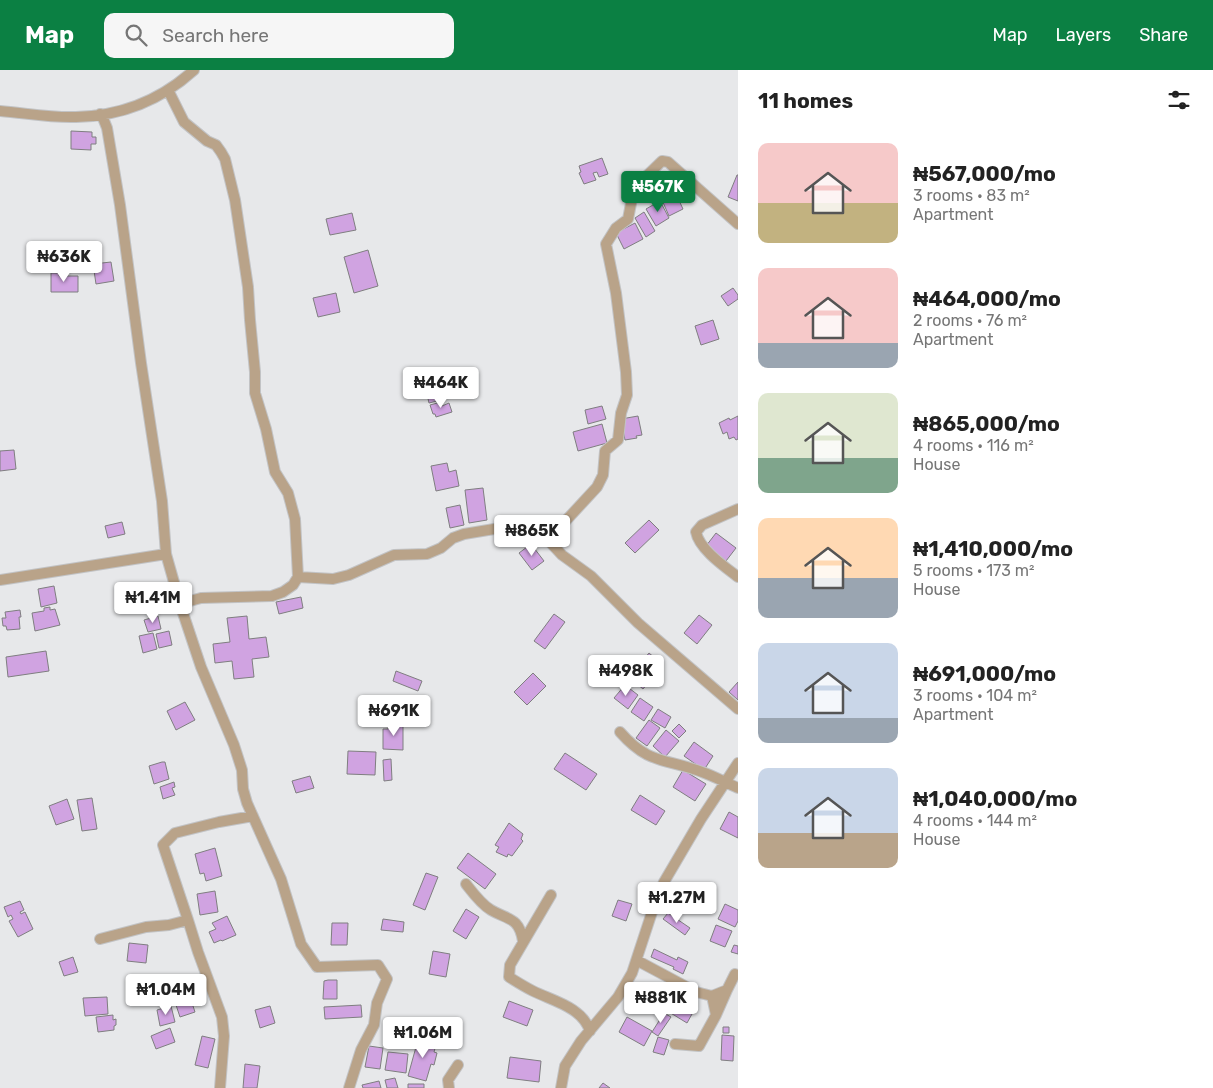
<!DOCTYPE html>
<html lang="en">
<head>
<meta charset="utf-8">
<style>
  :root { --surface:#fff; --page:#f6f6f6; --text:#222; --muted:#767676; --accent:#0b8043 }
  body { margin:0; font-family:Rubik,sans-serif; background:var(--page); color:var(--text); height:100vh; display:flex; flex-direction:column; font-size:19px; white-space:nowrap }
  * { box-sizing:border-box; margin:0 }
  p { font-size:16px; color:var(--muted) }
  .icon { flex:none; width:28px; height:28px; fill:none; stroke:currentColor; stroke-width:2; stroke-linecap:round; stroke-linejoin:round }
  .map { position:relative; flex:1; overflow:hidden }
  .panel { display:flex; flex-direction:column; background:var(--surface); width:475px }
  .panel>* { flex:none }
  .price { position:absolute; translate:-50% -42px; padding:0 11px; border-radius:5px; background:#fff; color:#222; font-size:16px; line-height:32px; filter:drop-shadow(0 1px 2px #0008) }
  .price::after { content:''; position:absolute; left:50%; top:30px; width:15px; height:11px; margin-left:-8px; background:inherit; clip-path:polygon(0 0,100% 0,50% 100%) }
  .price.selected { background:var(--accent); color:#fff }
  ul { padding:0; list-style:none }
  li { display:flex; align-items:center; gap:15px; height:125px; padding:0 20px }
  li span { display:grid; place-items:center; flex:none; width:140px; height:100px; border-radius:10px; color:#555 }
  li>.icon { margin-inline-start:auto }
  span .icon { width:60px; height:60px; fill:#fffc; stroke-width:1 }
  li b { font-size:21px }
  h2 { display:flex; justify-content:space-between; align-items:center; height:60px; padding:0 20px; font-size:21px }
  header { display:flex; align-items:center; gap:30px; box-sizing:border-box; height:70px; padding:0 25px; background:var(--accent); color:#fff }
  header strong { font-size:24px }
  nav { display:flex; gap:28px; margin-inline-start:auto; font-size:18px }
  .search { width:350px; height:45px; background:var(--page); display:flex; align-items:center; gap:12px; box-sizing:border-box; padding:0 18px; border-radius:10px; color:var(--muted); font-size:19px }
  main { display:flex; flex:1; min-height:0 }
  .map>svg:first-child { display:block }
</style>
</head>
<body>
<header>
<strong>Map</strong>
<div class="search"><svg class="icon" aria-label="search" viewBox="0 0 24 24"><circle cx="10" cy="10" r="6"/><path d="M15 15l6 6"/></svg>Search here</div>
<nav><a>Map</a><a>Layers</a><a>Share</a></nav>
</header>
<main>
<div class="map">
<svg width="738" height="1018" viewBox="0 0 738 1018">
  <rect width="100%" height="100%" fill="#e7e8ea"/>
  <!-- building -->
  <path fill="#d0a3e1" stroke="#7f7e80" d="M 71,61 L 92,62 L 92,67 L 96,67 L 96,74 L 91,74 L 91,80 L 71,79 Z
    M 602,88 L 608,104 L 599,107 L 597,102 L 593,103 L 596,110 L 584,114 L 579,103 L 581,102 L 579,96 Z
    M 737,105 L 738,105 L 738,131 L 728,127 Z
    M 676,124 L 683,139 L 669,146 L 662,130 Z
    M 660,131 L 669,148 L 656,156 L 646,139 Z
    M 644,142 L 655,161 L 646,167 L 635,148 Z
    M 352,143 L 356,160 L 330,165 L 326,149 Z
    M 635,153 L 643,169 L 624,179 L 616,163 Z
    M 368,180 L 378,216 L 354,223 L 344,187 Z
    M 111,192 L 114,211 L 96,214 L 93,194 Z
    M 51,203 L 59,203 L 59,206 L 78,206 L 78,222 L 51,222 Z
    M 733,218 L 738,225 L 738,229 L 728,236 L 721,226 Z
    M 336,223 L 340,242 L 318,247 L 313,228 Z
    M 713,250 L 719,269 L 701,275 L 695,256 Z
    M 440,312 L 445,329 L 429,333 L 425,316 Z
    M 441,332 L 442,336 L 449,333 L 452,342 L 436,347 L 435,344 L 433,344 L 430,335 Z
    M 602,336 L 606,349 L 588,354 L 585,340 Z
    M 638,346 L 642,365 L 636,366 L 637,368 L 625,370 L 621,349 Z
    M 738,346 L 738,369 L 736,370 L 734,367 L 729,369 L 727,362 L 723,364 L 719,353 L 729,348 L 730,350 Z
    M 602,354 L 607,373 L 578,381 L 573,362 Z
    M 14,380 L 16,399 L 0,401 L 0,381 Z
    M 447,393 L 449,402 L 456,400 L 459,416 L 436,421 L 431,396 Z
    M 483,418 L 487,450 L 469,453 L 465,420 Z
    M 460,435 L 464,455 L 450,458 L 446,438 Z
    M 649,450 L 659,460 L 635,483 L 625,473 Z
    M 122,452 L 125,464 L 108,468 L 105,456 Z
    M 716,463 L 736,478 L 726,491 L 706,476 Z
    M 531,474 L 544,491 L 532,500 L 519,483 Z
    M 54,516 L 57,533 L 41,537 L 38,519 Z
    M 301,527 L 303,538 L 279,544 L 276,532 Z
    M 50,537 L 50,540 L 55,539 L 60,555 L 35,561 L 32,543 L 44,541 L 44,538 Z
    M 20,540 L 21,547 L 19,547 L 20,559 L 7,560 L 6,556 L 3,556 L 2,548 L 6,548 L 5,542 Z
    M 554,544 L 565,552 L 545,579 L 534,571 Z
    M 699,545 L 712,555 L 697,574 L 684,563 Z
    M 158,546 L 161,559 L 148,562 L 144,550 Z
    M 247,546 L 249,569 L 266,567 L 269,587 L 252,589 L 254,607 L 234,609 L 232,591 L 215,593 L 213,574 L 230,572 L 227,548 Z
    M 169,561 L 172,575 L 159,578 L 156,564 Z
    M 153,563 L 157,579 L 143,583 L 139,566 Z
    M 46,581 L 49,601 L 8,607 L 6,587 Z
    M 649,583 L 663,595 L 643,619 L 629,607 Z
    M 396,601 L 422,611 L 418,621 L 393,611 Z
    M 533,603 L 546,616 L 527,635 L 514,622 Z
    M 738,612 L 738,630 L 729,622 Z
    M 625,615 L 638,625 L 628,639 L 614,628 Z
    M 640,628 L 653,637 L 644,651 L 631,642 Z
    M 185,632 L 195,650 L 176,660 L 167,641 Z
    M 658,639 L 671,647 L 665,658 L 651,650 Z
    M 649,650 L 660,658 L 647,676 L 636,668 Z
    M 388,653 L 403,653 L 403,680 L 383,679 L 383,659 L 388,659 Z
    M 679,654 L 686,661 L 679,668 L 672,661 Z
    M 666,660 L 679,671 L 665,687 L 653,676 Z
    M 694,672 L 713,686 L 704,700 L 684,686 Z
    M 348,681 L 376,682 L 375,705 L 347,704 Z
    M 565,683 L 597,704 L 586,720 L 554,699 Z
    M 391,689 L 392,710 L 384,711 L 383,690 Z
    M 162,692 L 165,692 L 169,709 L 154,714 L 149,696 Z
    M 683,700 L 706,714 L 695,731 L 673,717 Z
    M 310,706 L 314,718 L 296,723 L 292,711 Z
    M 174,712 L 175,717 L 172,718 L 175,725 L 163,729 L 160,717 Z
    M 640,725 L 665,741 L 656,755 L 631,740 Z
    M 92,728 L 97,759 L 82,761 L 77,730 Z
    M 67,729 L 74,749 L 56,755 L 49,736 Z
    M 729,742 L 738,747 L 738,768 L 720,759 Z
    M 509,753 L 523,764 L 521,769 L 523,771 L 512,786 L 508,784 L 507,787 L 496,782 L 499,777 L 495,775 Z
    M 215,778 L 222,806 L 206,811 L 204,803 L 200,804 L 195,784 Z
    M 468,783 L 496,804 L 485,819 L 457,798 Z
    M 426,803 L 438,807 L 425,840 L 413,835 Z
    M 215,821 L 218,842 L 200,845 L 197,824 Z
    M 618,830 L 632,834 L 626,851 L 612,846 Z
    M 20,831 L 24,840 L 20,842 L 21,844 L 25,842 L 33,859 L 18,867 L 9,851 L 13,849 L 11,845 L 8,847 L 4,837 Z
    M 725,834 L 738,840 L 738,851 L 735,857 L 718,849 Z
    M 466,839 L 479,847 L 466,869 L 453,861 Z
    M 668,843 L 690,858 L 685,865 L 663,849 Z
    M 227,846 L 236,865 L 222,871 L 221,870 L 214,873 L 209,862 L 216,859 L 212,853 Z
    M 383,849 L 404,852 L 403,862 L 381,860 Z
    M 332,853 L 348,853 L 347,875 L 331,875 Z
    M 716,855 L 732,861 L 725,877 L 710,871 Z
    M 129,873 L 148,875 L 146,893 L 127,891 Z
    M 734,875 L 738,876 L 738,884 L 731,882 Z
    M 654,879 L 677,890 L 678,887 L 688,892 L 683,904 L 673,899 L 674,897 L 651,887 Z
    M 433,881 L 450,884 L 446,907 L 429,904 Z
    M 73,887 L 78,902 L 64,906 L 59,892 Z
    M 328,910 L 337,910 L 337,929 L 323,929 L 324,911 Z
    M 188,921 L 195,942 L 180,947 L 173,926 Z
    M 679,924 L 697,935 L 687,953 L 669,942 Z
    M 107,927 L 108,944 L 85,946 L 83,928 Z
    M 628,929 L 633,933 L 630,936 L 625,932 Z
    M 509,931 L 533,940 L 527,956 L 503,947 Z
    M 361,935 L 362,947 L 325,949 L 324,937 Z
    M 171,936 L 175,952 L 160,956 L 157,940 Z
    M 270,936 L 275,953 L 260,958 L 255,940 Z
    M 664,943 L 671,947 L 658,966 L 652,962 Z
    M 113,945 L 113,950 L 116,949 L 116,955 L 114,956 L 114,960 L 98,962 L 96,947 Z
    M 627,947 L 652,961 L 644,976 L 619,962 Z
    M 723,957 L 729,957 L 729,963 L 723,963 Z
    M 170,958 L 175,972 L 156,979 L 151,966 Z
    M 722,965 L 734,966 L 733,991 L 721,990 Z
    M 202,966 L 215,969 L 208,998 L 195,995 Z
    M 419,966 L 437,971 L 434,982 L 437,983 L 434,995 L 431,994 L 426,1011 L 408,1006 Z
    M 658,967 L 669,970 L 664,985 L 653,982 Z
    M 369,976 L 383,978 L 380,999 L 365,997 Z
    M 388,982 L 408,984 L 406,1003 L 385,1000 Z
    M 510,987 L 541,991 L 539,1012 L 507,1008 Z
    M 245,994 L 260,996 L 257,1018 L 243,1018 Z
    M 395,1008 L 398,1018 L 387,1018 L 385,1010 Z
    M 379,1011 L 381,1018 L 363,1018 L 362,1015 Z
    M 603,1013 L 610,1018 L 599,1018 Z
    M 408,1014 L 424,1014 L 424,1018 L 408,1018 Z"/>
  <g fill="none" stroke-linecap="round" stroke-linejoin="round">
    <defs>
      <path id="minor" d="M 168,20 L 184,52 L 207,71 L 216,75 L 221,82 L 225,89 L 235,130 L 248,217 L 250,250 L 255,302 L 255,323 L 266,359 L 275,402 L 288,423 L 295,449 L 298,507 L 293,515 L 283,522 L 272,526 L 201,528 L 190,531 L 181,537
        M 0,41 C 25,43 51,48 76,47 C 121,46 161,30 194,0
        M 100,44 L 103,48 L 107,58 L 120,135 L 141,293 L 162,431 L 166,484 L 181,537 L 201,597 L 234,675 L 242,700 L 243,719 L 247,733 L 281,809 L 301,874 L 317,897 L 378,895 L 387,909 L 377,933 L 374,955 L 361,980 L 349,1018
        M 738,439 L 702,455 L 696,462 C 699,479 725,497 738,507
        M 548,470 L 597,417 L 603,405 L 605,381 L 618,370 L 621,343 L 627,325 L 626,302 L 616,223 L 606,174 L 616,158 L 628,149 L 634,118 L 662,91 L 668,92 L 738,154
        M 298,507 L 333,509 L 349,505 L 394,485 L 427,484 L 441,478 L 453,468 L 464,464 L 530,453 L 542,461 L 548,470 L 562,485 L 591,506 L 638,553 L 738,639
        M 0,510 L 166,484
        M 620,662 C 649,695 665,688 702,702 C 714,706 726,713 738,718
        M 466,814 C 473,823 481,834 491,840 C 508,850 519,847 523,871
        M 551,825 L 510,895 L 509,907 C 517,912 525,917 533,921 C 553,931 582,937 590,961
        M 188,850 L 198,882 L 222,947 L 224,966 L 220,1018
        M 100,869 L 146,857 L 169,855 L 188,850 L 163,775 L 175,763 L 219,752 L 253,746
        M 638,891 L 696,922 L 712,926 L 727,920 L 735,904
        M 716,945 L 727,920
        M 675,974 L 699,976 L 716,945 L 712,926
        M 449,1018 L 448,1010 L 458,995
        M 561,1018 L 565,996 L 581,971 L 618,927 L 632,903 L 655,833 L 664,812 L 701,749 L 738,693"/>
    </defs>
    <!-- minor casing -->
    <use href="#minor" stroke="#c2c3c5" stroke-width="12"/>
    <!-- minor -->
    <use href="#minor" stroke="#b9a389" stroke-width="10"/>
  </g>
</svg>
<b class="price selected" style="left:658px;top:143px">₦567K</b>
<b class="price" style="left:64px;top:213px">₦636K</b>
<b class="price" style="left:441px;top:339px">₦464K</b>
<b class="price" style="left:532px;top:487px">₦865K</b>
<b class="price" style="left:153px;top:554px">₦1.41M</b>
<b class="price" style="left:626px;top:627px">₦498K</b>
<b class="price" style="left:394px;top:667px">₦691K</b>
<b class="price" style="left:677px;top:854px">₦1.27M</b>
<b class="price" style="left:166px;top:946px">₦1.04M</b>
<b class="price" style="left:661px;top:954px">₦881K</b>
<b class="price" style="left:423px;top:989px">₦1.06M</b>
</div>
<section class="panel">
<h2>11 homes<svg class="icon" aria-label="filters" viewBox="0 0 24 24"><path d="M4 7h16M4 17h16"/><circle cx="9" cy="7" r="2"/><circle cx="15" cy="17" r="2"/></svg></h2>
<ul>
<li><span style="background:linear-gradient(#f6c9c9 60%,#c2b280 0)"><svg class="icon" aria-label="home" viewBox="0 0 24 24"><path d="M3 11l9-7 9 7M6 9v11h12V9"/></svg></span><div><b>₦567,000/mo</b><p>3 rooms · 83 m²</p><p>Apartment</p></div></li>
<li><span style="background:linear-gradient(#f6c9c9 75%,#9aa5b1 0)"><svg class="icon" aria-label="home" viewBox="0 0 24 24"><path d="M3 11l9-7 9 7M6 9v11h12V9"/></svg></span><div><b>₦464,000/mo</b><p>2 rooms · 76 m²</p><p>Apartment</p></div></li>
<li><span style="background:linear-gradient(#dfe7d0 65%,#7fa58c 0)"><svg class="icon" aria-label="home" viewBox="0 0 24 24"><path d="M3 11l9-7 9 7M6 9v11h12V9"/></svg></span><div><b>₦865,000/mo</b><p>4 rooms · 116 m²</p><p>House</p></div></li>
<li><span style="background:linear-gradient(#ffd9b3 60%,#9aa5b1 0)"><svg class="icon" aria-label="home" viewBox="0 0 24 24"><path d="M3 11l9-7 9 7M6 9v11h12V9"/></svg></span><div><b>₦1,410,000/mo</b><p>5 rooms · 173 m²</p><p>House</p></div></li>
<li><span style="background:linear-gradient(#c9d6e8 75%,#9aa5b1 0)"><svg class="icon" aria-label="home" viewBox="0 0 24 24"><path d="M3 11l9-7 9 7M6 9v11h12V9"/></svg></span><div><b>₦691,000/mo</b><p>3 rooms · 104 m²</p><p>Apartment</p></div></li>
<li><span style="background:linear-gradient(#c9d6e8 65%,#b9a48a 0)"><svg class="icon" aria-label="home" viewBox="0 0 24 24"><path d="M3 11l9-7 9 7M6 9v11h12V9"/></svg></span><div><b>₦1,040,000/mo</b><p>4 rooms · 144 m²</p><p>House</p></div></li>
</ul>
</section>
</main>
</body>
</html>
